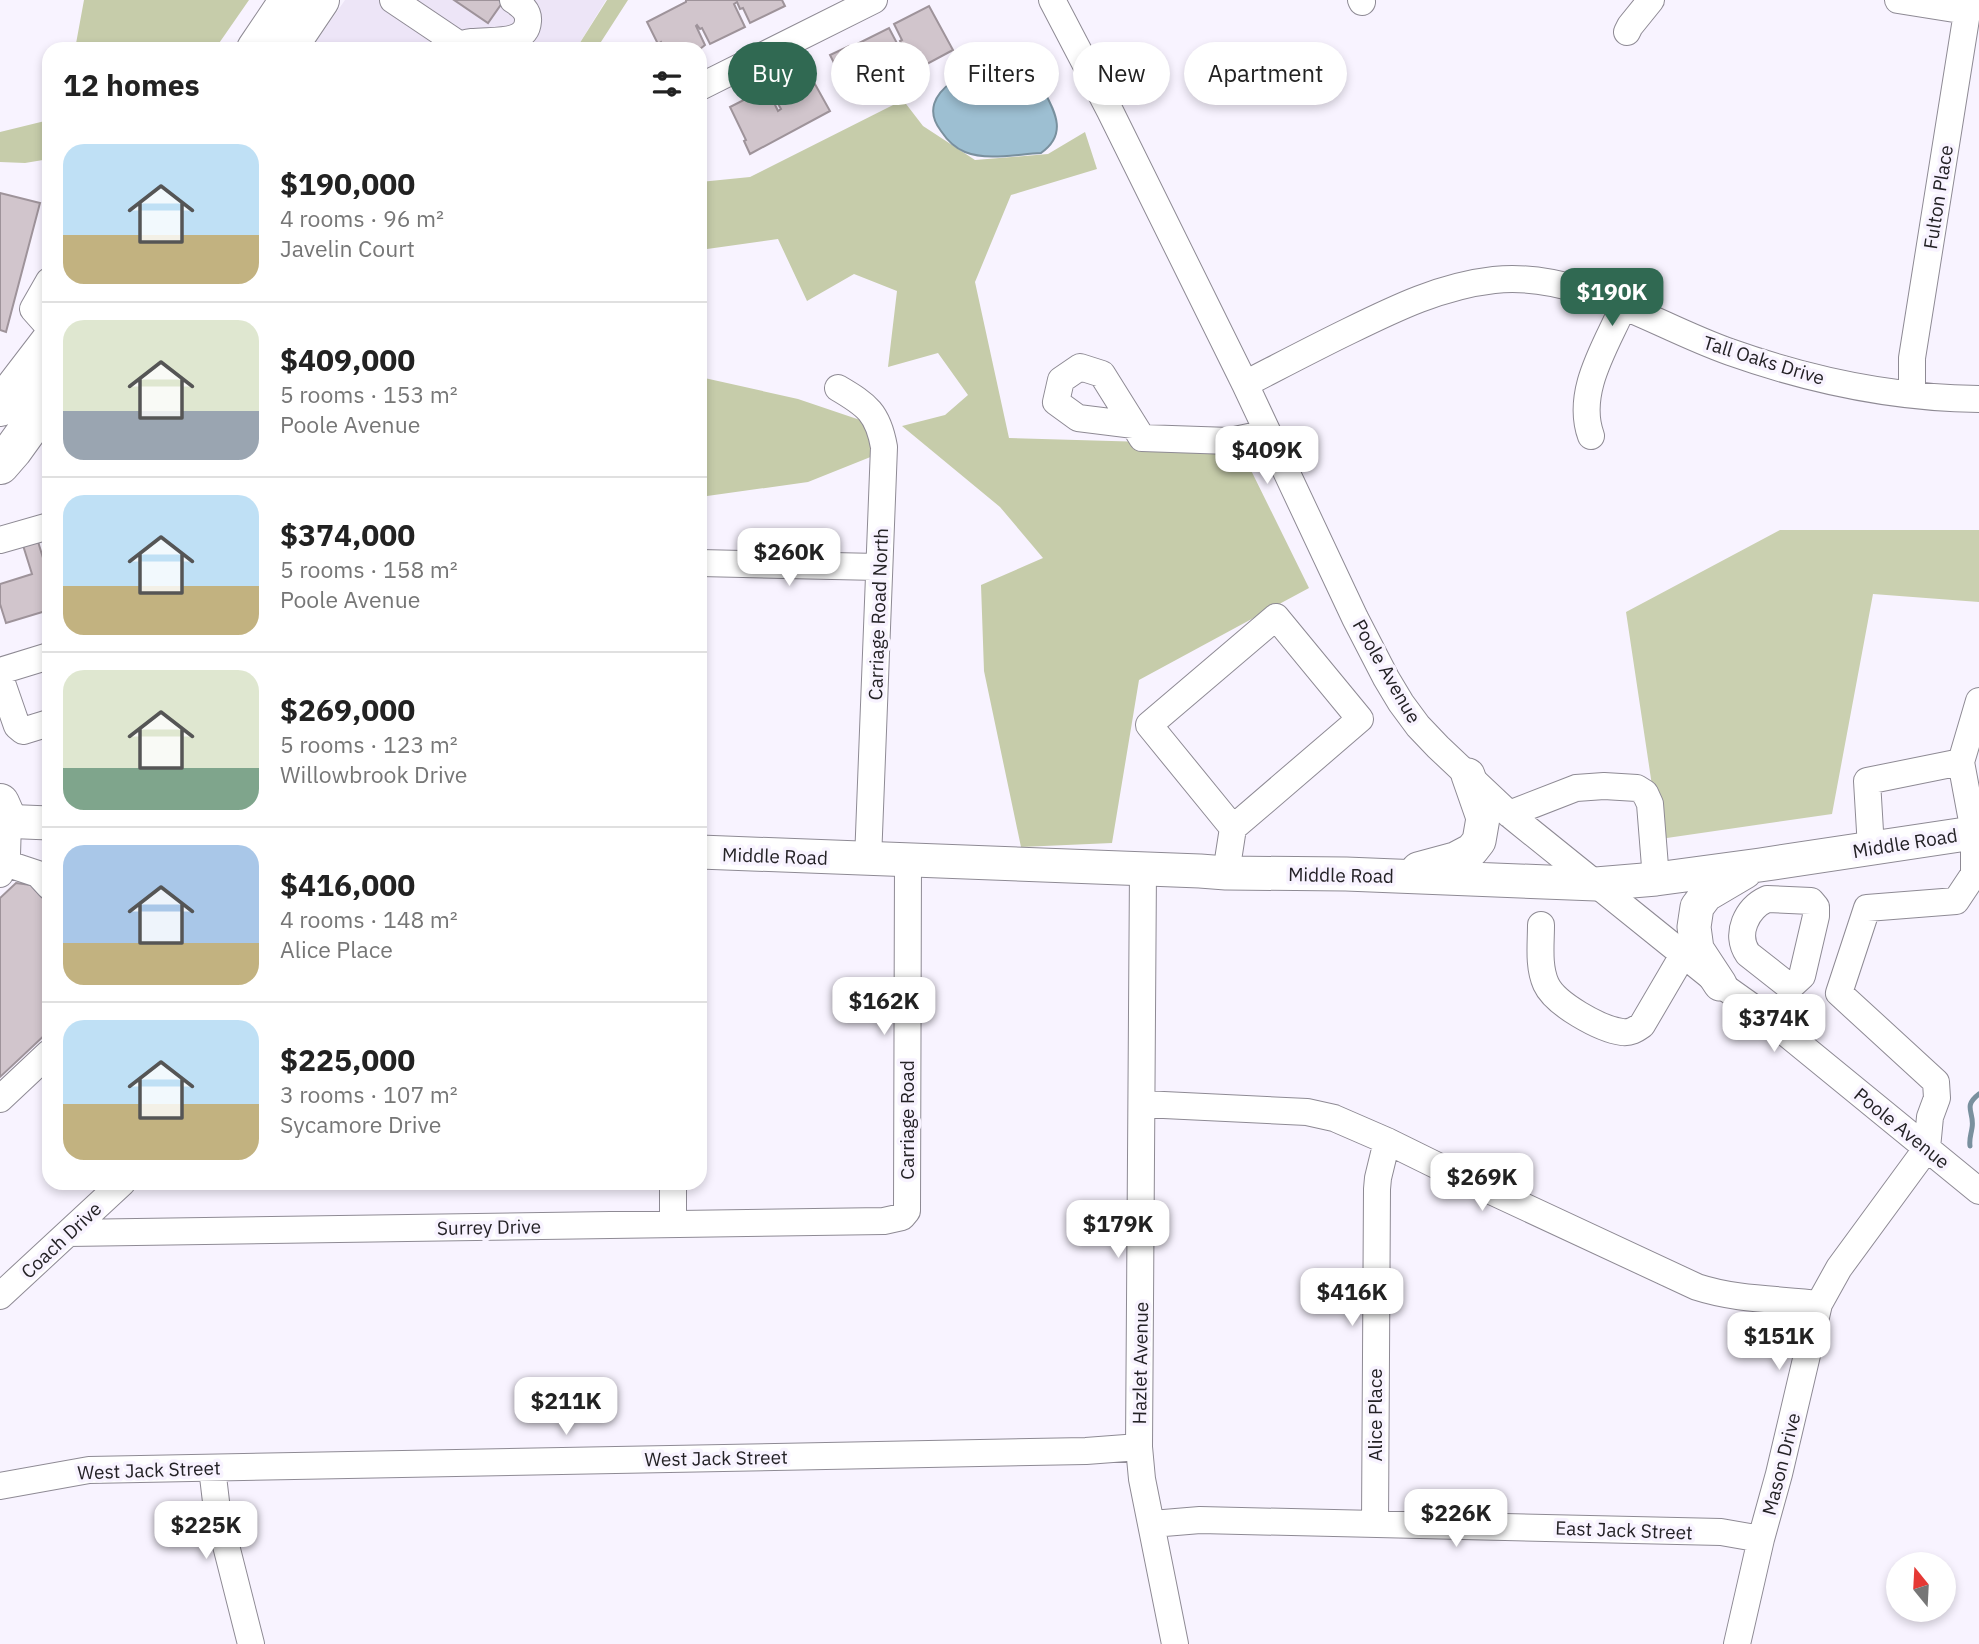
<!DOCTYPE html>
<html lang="en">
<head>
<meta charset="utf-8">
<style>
  :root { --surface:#fff; --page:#f2f2f2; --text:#222; --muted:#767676; --line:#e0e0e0; --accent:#306952 }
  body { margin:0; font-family:"IBM Plex Sans",sans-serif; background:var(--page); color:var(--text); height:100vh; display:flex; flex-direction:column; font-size:26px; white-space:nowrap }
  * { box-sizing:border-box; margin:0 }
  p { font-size:23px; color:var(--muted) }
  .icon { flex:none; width:38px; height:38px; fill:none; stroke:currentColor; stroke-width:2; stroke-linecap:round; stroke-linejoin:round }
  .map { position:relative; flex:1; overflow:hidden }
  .panel { position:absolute; left:42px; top:42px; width:665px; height:1148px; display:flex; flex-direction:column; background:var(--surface); border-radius:21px; box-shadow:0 4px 10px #0003 }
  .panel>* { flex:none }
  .top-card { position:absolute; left:728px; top:42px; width:665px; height:63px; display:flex; gap:14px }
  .needle { width:46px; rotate:342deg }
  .buttons { position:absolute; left:1886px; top:1552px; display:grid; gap:14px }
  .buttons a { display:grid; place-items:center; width:70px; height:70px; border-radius:50%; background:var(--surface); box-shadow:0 4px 10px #0003; font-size:35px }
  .price { position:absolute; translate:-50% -60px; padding:0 16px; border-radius:14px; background:#fff; color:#222; font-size:23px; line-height:46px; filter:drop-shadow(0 2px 4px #0008) }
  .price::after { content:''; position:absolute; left:50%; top:42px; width:21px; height:16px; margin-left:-10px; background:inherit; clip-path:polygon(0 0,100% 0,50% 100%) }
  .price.current { background:var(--accent); color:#fff }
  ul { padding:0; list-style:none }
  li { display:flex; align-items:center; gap:21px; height:175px; padding:0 21px }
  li+li { border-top:2px solid var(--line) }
  li span { display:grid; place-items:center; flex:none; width:196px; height:140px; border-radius:21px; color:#555 }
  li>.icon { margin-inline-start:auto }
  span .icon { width:84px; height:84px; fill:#fffc; stroke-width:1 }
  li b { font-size:30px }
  h2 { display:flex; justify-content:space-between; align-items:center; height:84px; padding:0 21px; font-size:30px }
  .tag { padding:0 24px; border-radius:32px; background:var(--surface); box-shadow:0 4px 10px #0003; font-size:24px; line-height:63px }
  .tag.current { background:var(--accent); color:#fff }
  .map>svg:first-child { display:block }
</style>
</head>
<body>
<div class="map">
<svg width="1979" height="1644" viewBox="0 0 1979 1644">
  <rect width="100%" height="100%" fill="#f8f3ff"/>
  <!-- built -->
  <path fill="#ede5f7" d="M 345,0 L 606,0 L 576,49 L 311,49 Z"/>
  <!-- green -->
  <path fill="#cad0b0" d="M 1780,530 L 1979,530 L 1979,602 L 1873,594 L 1832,814 L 1660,839 L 1626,612 Z"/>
  <!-- forest -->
  <path fill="#c6ccaa" d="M 84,0 L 249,0 L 215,49 L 75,49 Z
    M 607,0 L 628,0 L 599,45 L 601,49 L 576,49 Z
    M 903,100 L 923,126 L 975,160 L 1048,154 L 1085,132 L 1097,169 L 1011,195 L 975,282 L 1009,438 L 1146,442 L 1241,450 L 1309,588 L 1139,680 L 1112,843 L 1021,847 L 984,671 L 981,585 L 1043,558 L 1000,507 L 902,426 L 945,415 L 968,395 L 938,353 L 888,367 L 897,291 L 854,274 L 807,301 L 778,239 L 700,250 L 700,182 L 750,177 Z
    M 49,120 L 49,159 L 25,163 L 0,162 L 0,132 Z
    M 700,377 L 798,399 L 866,422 L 873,456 L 808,482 L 700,497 Z"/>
  <!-- water -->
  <path fill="#9dbfd2" stroke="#79909e" stroke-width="2" d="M 1008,58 C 1015,59 1024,60 1029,65 C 1035,71 1039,82 1043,89 C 1055,112 1068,134 1041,153 C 1017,154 988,161 965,152 C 955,148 947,140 941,131 C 910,91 979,64 1008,58 Z"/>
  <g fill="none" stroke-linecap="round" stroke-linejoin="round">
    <!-- stream -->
    <path stroke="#79909e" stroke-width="5" d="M 1970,1146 C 1969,1139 1971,1135 1972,1128 C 1975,1112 1962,1107 1979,1094"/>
  </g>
  <!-- building -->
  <path fill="#d1c5cc" stroke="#9e939a" stroke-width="2" d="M 454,0 L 499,0 L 502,3 L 488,23 Z
    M 782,0 L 785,6 L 750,23 L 743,8 L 740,9 L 737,2 L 734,4 L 745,27 L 710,44 L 702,28 L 700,29 L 697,25 L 696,26 L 705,45 L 700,49 L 665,49 L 661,42 L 658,44 L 647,22 L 686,2 L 686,0 Z
    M 929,6 L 953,50 L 873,93 L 872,91 L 853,101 L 830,55 L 849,46 L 860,68 L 863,67 L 861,62 L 863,61 L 855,45 L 889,28 L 900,49 L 903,47 L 900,41 L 902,40 L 894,24 Z
    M 806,68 L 830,111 L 750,154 L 744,141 L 746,140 L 730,107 L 767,88 L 778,111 L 781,109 L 777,102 L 780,100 L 772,85 Z
    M 0,193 L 40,203 L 6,332 L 0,330 Z
    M 36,535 L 47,571 L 49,571 L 49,610 L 6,623 L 0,604 L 0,584 L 32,574 L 21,539 Z
    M 16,883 L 31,885 L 49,905 L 49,1031 L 0,1077 L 0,898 Z"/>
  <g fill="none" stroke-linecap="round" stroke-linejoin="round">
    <defs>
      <path id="minor" d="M 393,0 L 466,49
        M 1052,0 L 1110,111 L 1245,384 L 1355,618 L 1386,678 L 1401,703 L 1418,726 L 1438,747 L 1509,814 L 1720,984 L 1765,1016 L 1979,1191
        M 1361,0 L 1362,2
        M 1898,0 L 1967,11
        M 1627,32 L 1630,26 L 1651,0
        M 460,45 C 478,36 526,50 528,21 C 529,11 521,5 513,0
        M 700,87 L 874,0
        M 49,281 L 33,309 L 49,327
        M 1245,384 C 1280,366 1314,348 1349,331 C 1396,308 1441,286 1494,280 C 1578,271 1653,325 1730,352 C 1809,380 1895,398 1979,399
        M 838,388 C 867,405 878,413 884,447 L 868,860
        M 1912,394 L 1912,358 L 1969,0
        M 1134,425 L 1078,418 L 1056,402 L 1061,380 L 1080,367 L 1102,374 L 1142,438 L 1230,441 L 1268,433
        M 1591,436 C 1575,392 1606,346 1623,307
        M 0,540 L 49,526
        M 700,563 L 879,567
        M 0,671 L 49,656
        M 0,677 L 17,726 L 23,731 L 49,723
        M 1961,762 L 1979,701
        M 1509,814 L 1576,788 L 1604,786 L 1637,788 L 1645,793 L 1650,804 L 1656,879
        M 5,863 L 38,874 L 49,886
        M 1143,869 L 1139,1447 L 1142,1479 L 1175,1644
        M 1226,873 L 1233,828 L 1360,719 L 1276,617 L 1149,725 L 1233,828
        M 0,874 L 7,855 L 8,821
        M 1767,899 L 1811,901 L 1816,907 L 1816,916 L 1802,976 L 1790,987 L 1748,954 C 1734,934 1747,908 1767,899 Z
        M 1541,925 C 1541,944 1538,966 1546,984 C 1555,1004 1600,1029 1622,1032 C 1630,1033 1635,1030 1642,1025 L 1683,955
        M 0,1099 L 49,1053
        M 1143,1104 L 1307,1112 L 1334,1118 L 1387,1141 L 1450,1172 L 1697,1287 C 1737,1300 1778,1299 1819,1304
        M 673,1224 L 673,1183
        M 68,1233 L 884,1221 L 902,1217 L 907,1211 L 908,861
        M 0,1296 L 122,1183
        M 212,1468 L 217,1510 L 251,1644
        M 0,1486 L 89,1470 L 1086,1451 L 1139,1447
        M 1375,1523 L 1377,1189 L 1378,1178 L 1387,1141
        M 1152,1524 L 1200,1520 L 1721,1532 L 1761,1539
        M 1737,1644 L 1761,1539 L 1779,1474 L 1819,1304 L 1839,1268 L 1927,1148 L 1930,1117 L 1937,1098 L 1936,1082 L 1839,993 L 1867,908 L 1956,901 L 1974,874 L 1974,832 L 1961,762 L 1867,781 L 1871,848"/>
      <path id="major" d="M 0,821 L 49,823
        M 700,852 L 1200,871 L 1226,873 L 1346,874 L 1596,884 L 1656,879 L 1760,865 L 1979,832
        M 1418,869 L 1455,859 L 1472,850 L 1479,841 L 1483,818 L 1468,775
        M 1720,984 L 1697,949 L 1694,927 L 1697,907 L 1706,895 L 1745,872"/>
      <path id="highway" d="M 256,49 L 289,0
        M 287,49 L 320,0
        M 0,407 L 49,343
        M 0,465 L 13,450 L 49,400
        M 0,803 L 8,821"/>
    </defs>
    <!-- minor casing -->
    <use href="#minor" stroke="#8e8a94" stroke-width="28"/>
    <!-- major casing -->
    <use href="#major" stroke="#8e8a94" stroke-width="35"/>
    <!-- highway casing -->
    <use href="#highway" stroke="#8e8a94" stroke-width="40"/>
    <!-- minor -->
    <use href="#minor" stroke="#fff" stroke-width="26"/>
    <!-- major -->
    <use href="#major" stroke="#fff" stroke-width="33"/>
    <!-- highway -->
    <use href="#highway" stroke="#fff" stroke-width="38"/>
  </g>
  <g text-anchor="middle" stroke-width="7" stroke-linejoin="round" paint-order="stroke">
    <!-- street labels -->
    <g font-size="19" fill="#242226" stroke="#f8f3ff">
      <text transform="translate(1938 197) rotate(-81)" y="7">Fulton Place</text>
      <text transform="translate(1764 360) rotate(17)" y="7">Tall Oaks Drive</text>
      <text transform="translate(878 614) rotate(-88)" y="7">Carriage Road North</text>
      <text transform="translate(1387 671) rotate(60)" y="7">Poole Avenue</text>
      <text transform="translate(1905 843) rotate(-9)" y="7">Middle Road</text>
      <text transform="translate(775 856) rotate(2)" y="7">Middle Road</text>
      <text transform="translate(1341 875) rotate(1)" y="7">Middle Road</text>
      <text transform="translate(907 1120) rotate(-90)" y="7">Carriage Road</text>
      <text transform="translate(1902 1128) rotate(39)" y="7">Poole Avenue</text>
      <text transform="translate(489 1227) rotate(-1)" y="7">Surrey Drive</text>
      <text transform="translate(61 1240) rotate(-43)" y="7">Coach Drive</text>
      <text transform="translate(1140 1363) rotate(-89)" y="7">Hazlet Avenue</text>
      <text transform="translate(1375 1415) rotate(-90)" y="7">Alice Place</text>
      <text transform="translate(716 1458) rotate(-1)" y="7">West Jack Street</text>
      <text transform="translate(1781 1464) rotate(-76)" y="7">Mason Drive</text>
      <text transform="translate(149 1470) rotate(-2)" y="7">West Jack Street</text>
      <text transform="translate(1624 1530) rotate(2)" y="7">East Jack Street</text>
    </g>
  </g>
</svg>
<div class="buttons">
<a><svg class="needle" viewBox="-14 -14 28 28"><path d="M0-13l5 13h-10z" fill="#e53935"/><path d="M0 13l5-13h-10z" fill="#767676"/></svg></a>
</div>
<b class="price current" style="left:1612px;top:328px">$190K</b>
<b class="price" style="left:1267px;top:486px">$409K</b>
<b class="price" style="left:789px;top:588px">$260K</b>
<b class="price" style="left:884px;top:1037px">$162K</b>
<b class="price" style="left:1774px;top:1054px">$374K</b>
<b class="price" style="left:1482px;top:1213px">$269K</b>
<b class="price" style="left:1118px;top:1260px">$179K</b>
<b class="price" style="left:1352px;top:1328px">$416K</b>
<b class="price" style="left:1779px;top:1372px">$151K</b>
<b class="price" style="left:566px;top:1437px">$211K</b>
<b class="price" style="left:1456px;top:1549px">$226K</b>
<b class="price" style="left:206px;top:1561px">$225K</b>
<div class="top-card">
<a class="tag current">Buy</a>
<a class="tag">Rent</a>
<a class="tag">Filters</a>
<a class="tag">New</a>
<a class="tag">Apartment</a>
</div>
<section class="panel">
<h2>12 homes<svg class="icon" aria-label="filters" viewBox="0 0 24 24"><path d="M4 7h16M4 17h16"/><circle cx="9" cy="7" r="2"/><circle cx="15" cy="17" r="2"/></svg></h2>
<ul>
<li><span style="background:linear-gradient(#bfe0f5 65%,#c2b280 0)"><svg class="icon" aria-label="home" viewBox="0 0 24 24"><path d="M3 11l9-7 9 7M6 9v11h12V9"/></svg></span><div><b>$190,000</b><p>4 rooms · 96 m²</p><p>Javelin Court</p></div></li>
<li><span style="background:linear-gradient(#dfe7d0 65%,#9aa5b1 0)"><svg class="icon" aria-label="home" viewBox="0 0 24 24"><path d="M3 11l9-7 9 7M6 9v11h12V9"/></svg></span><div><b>$409,000</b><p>5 rooms · 153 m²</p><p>Poole Avenue</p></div></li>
<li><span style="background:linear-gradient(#bfe0f5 65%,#c2b280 0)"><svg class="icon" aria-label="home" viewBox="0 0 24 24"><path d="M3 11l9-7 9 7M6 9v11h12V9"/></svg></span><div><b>$374,000</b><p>5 rooms · 158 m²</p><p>Poole Avenue</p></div></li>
<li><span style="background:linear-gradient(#dfe7d0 70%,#7fa58c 0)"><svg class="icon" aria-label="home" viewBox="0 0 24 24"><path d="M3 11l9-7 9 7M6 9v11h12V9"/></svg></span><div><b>$269,000</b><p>5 rooms · 123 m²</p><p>Willowbrook Drive</p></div></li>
<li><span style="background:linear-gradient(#a9c7e8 70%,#c2b280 0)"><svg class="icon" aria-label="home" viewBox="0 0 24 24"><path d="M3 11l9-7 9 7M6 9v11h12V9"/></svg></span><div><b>$416,000</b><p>4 rooms · 148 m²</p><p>Alice Place</p></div></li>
<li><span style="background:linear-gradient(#bfe0f5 60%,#c2b280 0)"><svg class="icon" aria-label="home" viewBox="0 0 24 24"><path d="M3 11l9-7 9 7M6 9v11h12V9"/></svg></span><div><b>$225,000</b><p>3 rooms · 107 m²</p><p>Sycamore Drive</p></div></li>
</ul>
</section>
</div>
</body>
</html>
